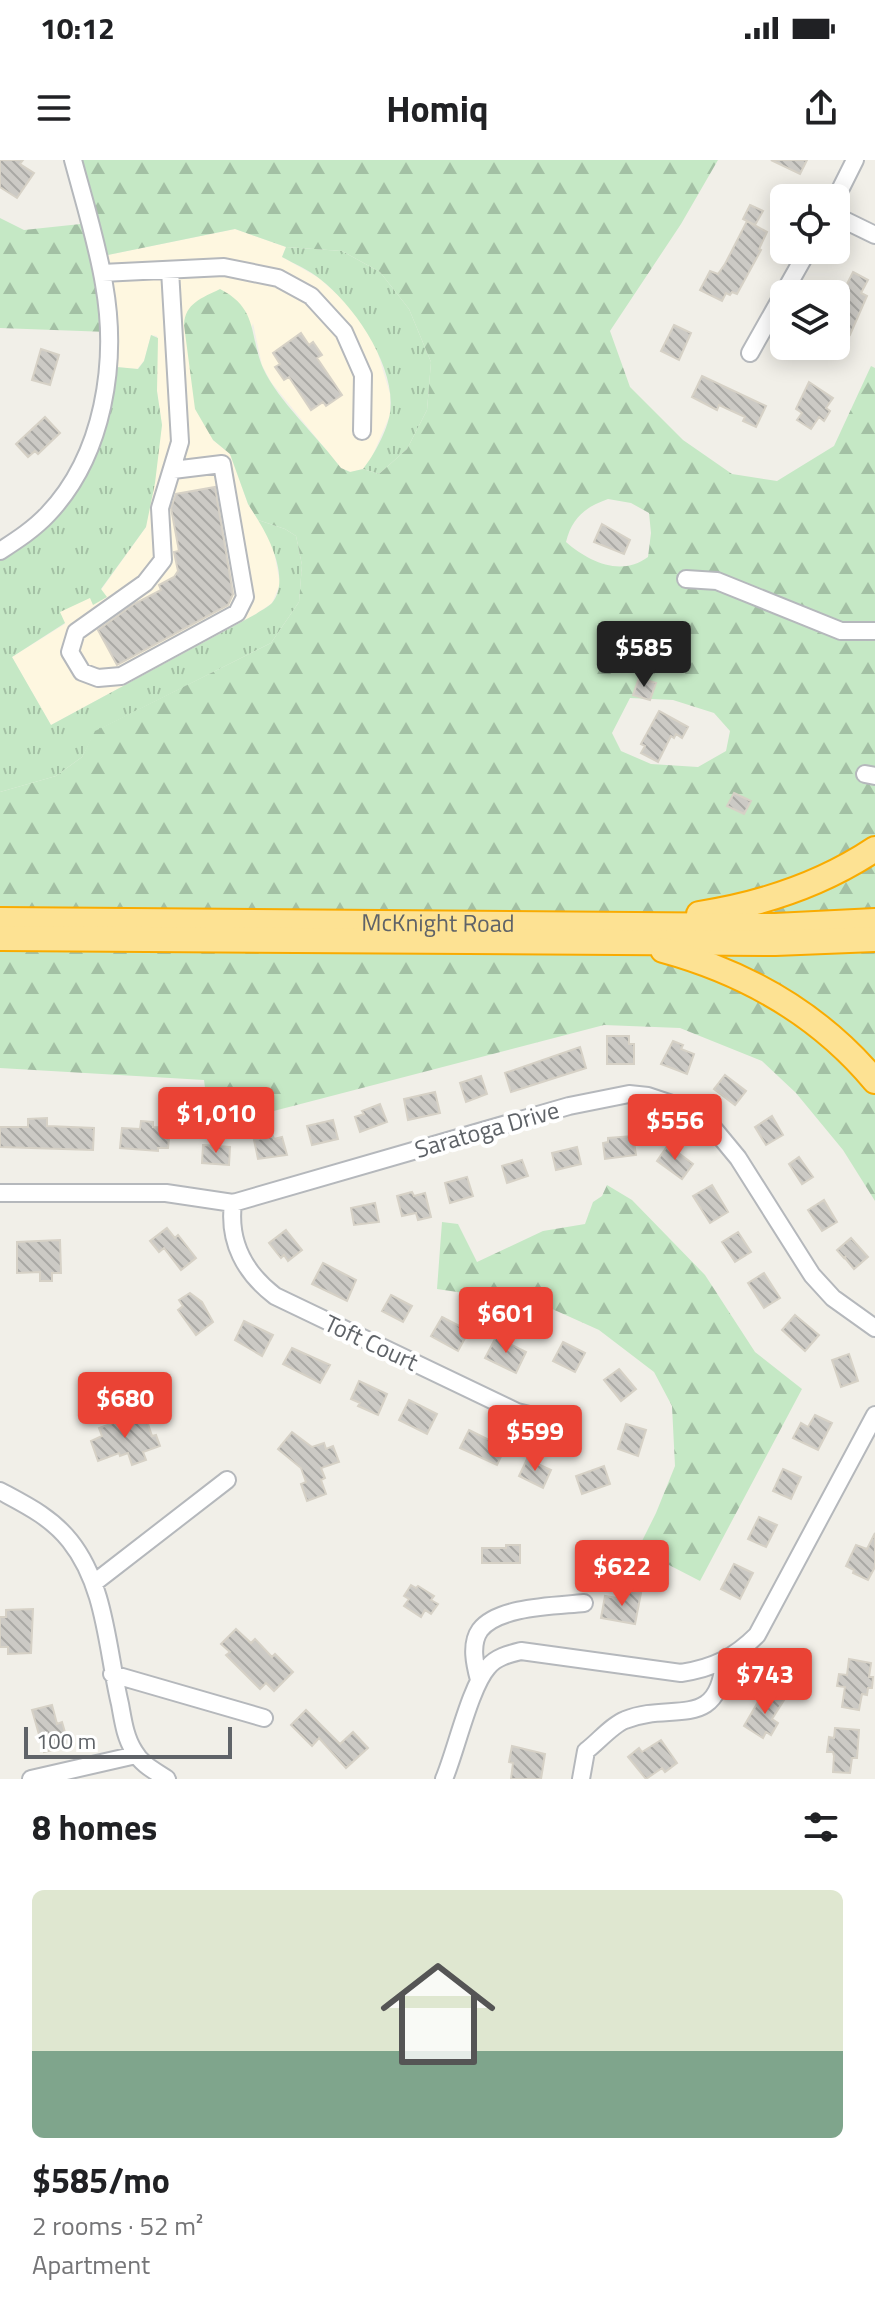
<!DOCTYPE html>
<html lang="en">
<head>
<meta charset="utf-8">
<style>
  :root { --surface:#fff; --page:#f6f6f6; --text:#202124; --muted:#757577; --line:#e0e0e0; --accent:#ea4335 }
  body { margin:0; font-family:"Titillium Web",sans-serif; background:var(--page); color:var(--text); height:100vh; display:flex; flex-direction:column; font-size:30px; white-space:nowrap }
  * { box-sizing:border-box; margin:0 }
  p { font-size:26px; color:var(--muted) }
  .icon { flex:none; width:44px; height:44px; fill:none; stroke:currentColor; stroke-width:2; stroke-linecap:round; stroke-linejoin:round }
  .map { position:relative; height:1619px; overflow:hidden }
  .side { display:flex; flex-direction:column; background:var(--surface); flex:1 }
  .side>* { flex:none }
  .fabs { position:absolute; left:770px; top:24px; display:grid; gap:16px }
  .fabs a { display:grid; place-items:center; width:80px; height:80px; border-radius:12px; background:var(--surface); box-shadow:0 4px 20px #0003; font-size:40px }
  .scale { position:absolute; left:24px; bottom:20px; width:208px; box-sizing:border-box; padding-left:8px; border:4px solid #5f6368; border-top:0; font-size:22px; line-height:28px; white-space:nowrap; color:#5f6368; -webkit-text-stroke:6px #fff; paint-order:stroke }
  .price { position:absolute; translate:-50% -68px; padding:0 18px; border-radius:8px; background:var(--accent); color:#fff; font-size:26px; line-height:52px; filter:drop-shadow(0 2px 4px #0008) }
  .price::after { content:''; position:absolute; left:50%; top:48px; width:24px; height:18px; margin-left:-12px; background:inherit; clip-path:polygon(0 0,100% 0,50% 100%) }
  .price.current { background:#222; color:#fff }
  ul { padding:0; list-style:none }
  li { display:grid; align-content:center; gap:16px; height:424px; padding:0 32px }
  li+li { border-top:2px solid var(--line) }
  li span { display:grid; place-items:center; height:248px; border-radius:12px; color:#555 }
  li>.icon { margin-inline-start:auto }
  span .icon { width:144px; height:144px; fill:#fffc; stroke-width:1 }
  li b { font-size:34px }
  h2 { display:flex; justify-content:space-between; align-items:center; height:96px; padding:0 32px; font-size:34px }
  .status { display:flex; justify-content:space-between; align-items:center; height:56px; padding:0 40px; background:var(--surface); direction:ltr }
  .status svg { height:22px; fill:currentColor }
  header { display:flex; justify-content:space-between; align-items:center; height:104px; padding:0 32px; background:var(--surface); font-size:36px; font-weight:700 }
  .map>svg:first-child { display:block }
</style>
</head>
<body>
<div class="status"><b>10:12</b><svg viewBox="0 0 49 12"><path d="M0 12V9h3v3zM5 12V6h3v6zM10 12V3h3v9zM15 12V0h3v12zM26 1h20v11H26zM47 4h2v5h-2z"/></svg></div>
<header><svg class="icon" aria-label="menu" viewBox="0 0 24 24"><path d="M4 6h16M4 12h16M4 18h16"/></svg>Homiq<svg class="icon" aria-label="share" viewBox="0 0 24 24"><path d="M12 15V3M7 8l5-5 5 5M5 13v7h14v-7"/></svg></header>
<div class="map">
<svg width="875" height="1619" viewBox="0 0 875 1619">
  <defs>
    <pattern id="grass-tufts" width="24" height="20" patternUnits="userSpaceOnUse" patternTransform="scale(2)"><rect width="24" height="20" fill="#c5e8c5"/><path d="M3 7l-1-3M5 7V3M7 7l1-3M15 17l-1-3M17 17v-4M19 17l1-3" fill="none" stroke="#a3c0a4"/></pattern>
    <pattern id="forest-firs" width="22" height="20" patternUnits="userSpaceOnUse" patternTransform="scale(2)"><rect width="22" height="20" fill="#c5e8c5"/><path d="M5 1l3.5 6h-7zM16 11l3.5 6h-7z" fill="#a3c0a4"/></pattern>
    <pattern id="building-back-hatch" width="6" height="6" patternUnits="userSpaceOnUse" patternTransform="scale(2)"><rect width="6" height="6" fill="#cccac5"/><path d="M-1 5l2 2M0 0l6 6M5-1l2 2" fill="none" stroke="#a9a8a4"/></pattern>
  </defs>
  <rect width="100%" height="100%" fill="#f1efe8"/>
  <!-- commercial -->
  <path fill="#fef7e0" d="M 235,69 L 286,87 L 282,97 L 319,118 L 351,147 L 376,187 L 390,234 L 390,255 L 371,299 L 363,309 L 351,312 L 341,308 L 271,222 L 262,205 L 253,163 L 213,280 L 230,294 L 248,344 L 272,381 L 280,424 L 272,443 L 256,454 L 51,565 L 12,497 L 65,464 L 59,452 L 90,437 L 106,437 L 101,430 L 146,367 L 162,265 L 157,231 L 157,176 L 151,175 L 144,201 L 137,209 L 106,206 L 98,97 Z"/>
  <!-- grass -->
  <path fill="url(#grass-tufts)" d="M 286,87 L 342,91 L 380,112 L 409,149 L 431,202 L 427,250 L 407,289 L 379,314 L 363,309 C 374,295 387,271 390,253 C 397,208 355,146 320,119 C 309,110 295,104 282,97 Z
    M 151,175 L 158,178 L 157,231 L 162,265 L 155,323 L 146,367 L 101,429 L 107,437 L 93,445 L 90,438 L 60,452 L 65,463 L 12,497 L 51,565 L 256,454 C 260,451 268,447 272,443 C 290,421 271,381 258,360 L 285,369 L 296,376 L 302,405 L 299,442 L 271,483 L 96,571 L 82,597 L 56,616 L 0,632 L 0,392 L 73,323 L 106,206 L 138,209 L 144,201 Z"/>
  <!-- forest -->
  <path fill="url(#forest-firs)" fill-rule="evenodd" d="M 73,0 L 718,0 L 681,64 L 610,171 L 630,227 L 683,280 L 732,314 L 777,321 L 834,286 L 871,206 L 875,208 L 875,761 L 0,760 L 0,632 L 56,616 L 82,597 L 95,571 L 271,483 L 299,442 L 302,405 L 296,376 L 285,369 L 258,360 L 248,344 L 230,294 L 213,280 L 195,249 L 184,165 C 185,143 202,138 220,129 C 259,149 249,176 263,208 C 278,241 318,277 341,308 L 350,312 L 363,309 L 379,314 L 407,289 L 427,250 L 431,202 L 409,149 L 380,112 L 342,91 L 286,87 L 235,69 L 98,97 L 108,172 L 0,168 L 0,58 L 24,70 L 90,63 ZM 608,339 L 631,343 L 649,353 L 651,373 L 648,397 C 621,417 589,402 566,382 C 572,358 585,347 608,339 ZM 630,538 L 673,540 L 714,553 L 730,571 L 726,591 L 698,607 L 651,604 L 621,591 L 612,573 Z
    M 0,778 L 875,779 L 875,1041 L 843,990 L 796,933 L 762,901 L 680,868 L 604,865 L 266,953 L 208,950 L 204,920 L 0,908 Z
    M 607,1025 L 632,1040 L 705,1115 L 755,1192 L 802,1229 L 700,1421 L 638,1389 L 656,1353 L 675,1306 L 672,1246 L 654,1212 L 599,1170 L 530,1139 L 491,1137 L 437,1129 L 442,1062 L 458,1064 L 477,1102 L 543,1071 L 585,1064 L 593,1042 L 602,1036 Z"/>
  <!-- building -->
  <path fill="url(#building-back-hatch)" stroke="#d6d1c6" stroke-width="2" d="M 0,0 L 23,0 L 20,4 L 34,13 L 17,38 L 0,27 Z
    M 771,0 L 807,0 L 800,14 Z
    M 750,45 L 763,51 L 755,65 L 743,59 Z
    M 747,61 L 767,72 L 759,89 L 761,90 L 737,134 L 732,132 L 730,135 L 726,133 L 722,141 L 700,130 L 710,111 L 718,114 L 725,104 Z
    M 853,112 L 868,120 L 861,133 L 867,136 L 850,175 L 836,168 L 836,129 L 843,132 Z
    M 674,165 L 691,173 L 679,200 L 661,191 Z
    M 301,173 L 309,185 L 313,182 L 322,195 L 317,198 L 342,235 L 326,246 L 323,242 L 311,250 L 289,217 L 284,220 L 275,207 L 280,204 L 273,193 Z
    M 41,189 L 59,195 L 50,225 L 32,220 Z
    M 702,216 L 766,246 L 756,267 L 743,261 L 745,257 L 719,245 L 717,250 L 692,237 Z
    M 809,222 L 833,238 L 826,248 L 830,251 L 824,261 L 819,257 L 811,269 L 797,260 L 802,253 L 796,249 Z
    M 45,257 L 60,273 L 38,294 L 35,291 L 28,297 L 16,284 Z
    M 215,327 L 233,434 L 228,445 L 117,505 L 98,470 L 134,444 L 161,430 L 159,425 L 174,417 L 178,411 L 174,392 L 179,391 L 171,348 L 176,334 Z
    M 602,364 L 630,380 L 624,394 L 594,382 Z
    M 639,518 L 656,523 L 650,540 L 633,535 Z
    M 659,551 L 688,567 L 682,578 L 676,574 L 674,578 L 671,576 L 658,602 L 641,593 L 645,586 L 641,584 Z
    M 734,633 L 751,641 L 744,654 L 727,646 Z
    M 607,876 L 629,876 L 629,884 L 634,884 L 634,904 L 607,904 Z
    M 673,881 L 683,885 L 681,889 L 694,894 L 687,914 L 661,904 Z
    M 580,887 L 586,908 L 511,932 L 505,913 Z
    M 725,915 L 746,931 L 735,945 L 714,929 Z
    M 481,916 L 487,934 L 466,942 L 460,923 Z
    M 435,932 L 440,953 L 408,960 L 404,939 Z
    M 380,944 L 387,962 L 360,972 L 355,957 L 364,954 L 362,951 Z
    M 772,956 L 783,975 L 766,985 L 755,967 Z
    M 47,958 L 47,966 L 94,968 L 93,990 L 0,987 L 0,967 L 28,967 L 28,959 Z
    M 333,960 L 338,979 L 312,985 L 307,966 Z
    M 141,961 L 153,962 L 153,967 L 170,968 L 168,988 L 158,988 L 158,991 L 120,988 L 122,968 L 140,969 Z
    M 273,976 L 274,979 L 282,977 L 287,995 L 258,999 L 254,980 Z
    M 633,976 L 636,995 L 605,999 L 603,983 L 608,982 L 608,978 Z
    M 203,985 L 230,987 L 229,1005 L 202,1003 Z
    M 668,985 L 693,1004 L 682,1019 L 657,1001 Z
    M 577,987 L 581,1004 L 556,1010 L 552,993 Z
    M 799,997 L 813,1017 L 802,1024 L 789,1004 Z
    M 522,1000 L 528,1016 L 507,1023 L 502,1006 Z
    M 467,1017 L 473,1036 L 450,1043 L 445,1023 Z
    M 712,1025 L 728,1052 L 710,1063 L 693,1036 Z
    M 412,1032 L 414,1036 L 425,1033 L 431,1057 L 418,1060 L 416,1053 L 402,1056 L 397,1036 Z
    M 824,1040 L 837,1062 L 822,1071 L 808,1050 Z
    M 375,1043 L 379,1062 L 354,1065 L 351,1048 Z
    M 167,1068 L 175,1078 L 178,1075 L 196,1098 L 181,1110 L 164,1088 L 159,1092 L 150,1081 Z
    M 286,1070 L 302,1090 L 288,1101 L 284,1095 L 281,1098 L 269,1083 Z
    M 738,1072 L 751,1092 L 735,1102 L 722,1082 Z
    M 851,1078 L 868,1097 L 854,1109 L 845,1098 L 846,1096 L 844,1098 L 837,1090 Z
    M 60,1080 L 61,1113 L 52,1113 L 52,1121 L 40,1121 L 40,1112 L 17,1113 L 17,1082 Z
    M 323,1103 L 356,1120 L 347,1141 L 312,1124 Z
    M 764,1113 L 780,1138 L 764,1148 L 748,1123 Z
    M 190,1133 L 202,1142 L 213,1162 L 196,1175 L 178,1150 L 183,1146 L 179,1140 Z
    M 391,1135 L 412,1146 L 403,1162 L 382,1151 Z
    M 795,1155 L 819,1175 L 805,1191 L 782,1170 Z
    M 442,1157 L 469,1171 L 458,1191 L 431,1176 Z
    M 244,1161 L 273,1175 L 262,1196 L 235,1180 Z
    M 496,1177 L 526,1192 L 516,1213 L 485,1198 Z
    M 563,1182 L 585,1193 L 575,1212 L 553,1201 Z
    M 292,1188 L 330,1205 L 320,1223 L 283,1204 Z
    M 849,1194 L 858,1221 L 841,1227 L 832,1200 Z
    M 619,1209 L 636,1229 L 621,1241 L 604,1220 Z
    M 359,1221 L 387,1234 L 378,1255 L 358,1246 L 360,1243 L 351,1239 Z
    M 409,1240 L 437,1254 L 427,1274 L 399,1260 Z
    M 815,1255 L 832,1263 L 818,1290 L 793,1278 L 801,1263 L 808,1267 Z
    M 132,1256 L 134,1262 L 146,1258 L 152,1276 L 156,1275 L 160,1286 L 143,1292 L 146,1300 L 132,1305 L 128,1293 L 120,1296 L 119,1293 L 98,1301 L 91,1281 L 102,1276 L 99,1268 Z
    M 626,1264 L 646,1270 L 638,1296 L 618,1289 Z
    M 469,1270 L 505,1288 L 497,1305 L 460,1288 Z
    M 292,1272 L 312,1287 L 324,1283 L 326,1289 L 333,1286 L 339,1302 L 321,1308 L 325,1318 L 321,1320 L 326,1334 L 307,1341 L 301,1324 L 306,1322 L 301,1308 L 278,1289 Z
    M 527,1299 L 551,1310 L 543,1328 L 519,1316 Z
    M 604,1306 L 610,1324 L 582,1334 L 576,1316 Z
    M 783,1309 L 801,1317 L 791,1339 L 773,1331 Z
    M 759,1357 L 777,1365 L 766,1387 L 748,1379 Z
    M 875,1373 L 875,1407 L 868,1420 L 853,1413 L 854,1410 L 846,1406 L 856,1385 L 867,1389 Z
    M 506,1385 L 520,1385 L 520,1403 L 482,1403 L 482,1388 L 506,1388 Z
    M 734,1404 L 753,1413 L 740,1439 L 721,1429 Z
    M 411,1425 L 416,1428 L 418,1426 L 434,1436 L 431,1440 L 438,1444 L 431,1454 L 425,1450 L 421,1457 L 404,1446 L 409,1439 L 404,1436 Z
    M 625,1430 L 641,1433 L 635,1464 L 601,1458 L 605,1436 L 623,1439 Z
    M 33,1449 L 31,1493 L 8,1494 L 8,1487 L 0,1487 L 0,1457 L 6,1457 L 6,1450 Z
    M 236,1469 L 251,1483 L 255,1479 L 272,1497 L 275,1494 L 293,1512 L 274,1531 L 266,1523 L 260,1529 L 226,1495 L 230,1492 L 221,1484 Z
    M 849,1499 L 871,1503 L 869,1517 L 873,1517 L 872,1528 L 868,1528 L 867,1535 L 862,1534 L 859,1550 L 842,1547 L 845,1527 L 837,1526 L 839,1514 L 847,1515 Z
    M 769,1531 L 784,1540 L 772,1559 L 778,1563 L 771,1575 L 766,1572 L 763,1578 L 744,1566 L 758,1542 L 761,1544 Z
    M 52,1545 L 57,1564 L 62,1562 L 69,1586 L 44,1592 L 32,1550 Z
    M 306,1550 L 340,1584 L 353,1572 L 368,1588 L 346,1608 L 319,1578 L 312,1586 L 291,1565 Z
    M 835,1568 L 859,1570 L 857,1598 L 852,1598 L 850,1613 L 833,1612 L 834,1596 L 833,1592 L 827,1592 L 829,1577 L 834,1578 Z
    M 661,1580 L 677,1603 L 665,1612 L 662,1608 L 646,1619 L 628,1597 L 639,1588 L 642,1592 Z
    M 512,1586 L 545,1594 L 541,1619 L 511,1619 L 513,1603 L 509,1602 Z"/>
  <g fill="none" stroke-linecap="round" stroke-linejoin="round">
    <defs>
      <path id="minor" d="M 836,38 L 855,0
        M 836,56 L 875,75
        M 170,110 L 180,282 L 160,348 L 163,400 L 145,423 L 76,472 L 70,492 L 82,512 L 98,518 L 121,516 L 237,453 L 245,437 L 222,304 L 173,310
        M 102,113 L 224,107 L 278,118 L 311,136 L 344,172 L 363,215 L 362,271
        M 750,193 L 808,90
        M 0,391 C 17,380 34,369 48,354 C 104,295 118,202 104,124 C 97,82 84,41 73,0
        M 686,419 L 717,421 L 841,471 L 875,471
        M 865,614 L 875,616
        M 0,1033 L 166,1033 L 233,1043 L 569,946 L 629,934 L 648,936 L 684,948 L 714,969 L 738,998 L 812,1115 L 833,1138 L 875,1168
        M 233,1043 C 228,1082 245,1113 275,1136 L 517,1252 L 545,1259 L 569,1259
        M 0,1331 C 26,1345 51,1357 70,1381 C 106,1426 107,1490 120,1544 C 123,1560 125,1577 134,1591 C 141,1604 155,1611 167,1619
        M 94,1423 L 227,1320
        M 112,1514 L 264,1558
        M 479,1520 C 475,1505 470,1484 480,1470 C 498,1446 557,1446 584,1443
        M 31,1619 L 136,1595
        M 444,1619 C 456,1591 470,1527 488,1507 C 496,1497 509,1494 521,1491 L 681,1513 C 713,1508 734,1498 757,1475 L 875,1255
        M 581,1619 L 586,1591 C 598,1582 612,1565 625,1560 C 671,1541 718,1572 724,1502"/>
      <g id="highway">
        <path d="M 699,754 C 763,744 821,725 875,689"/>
        <path id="s1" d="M 0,760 L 775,766 L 875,761"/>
        <path d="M 0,778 L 775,783 L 875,779"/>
        <path d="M 663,790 C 747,813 819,854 875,921"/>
      </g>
    </defs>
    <!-- minor casing -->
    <use href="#minor" stroke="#b5b8bc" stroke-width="20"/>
    <!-- highway casing -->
    <use href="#highway" stroke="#f9ab00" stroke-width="28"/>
    <!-- minor -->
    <use href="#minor" stroke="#fff" stroke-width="16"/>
    <!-- highway -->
    <use href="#highway" stroke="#fde293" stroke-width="24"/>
  </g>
  <g text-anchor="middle" stroke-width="8" stroke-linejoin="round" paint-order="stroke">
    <!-- street labels -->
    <g font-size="24" fill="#5f6368" stroke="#fff">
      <text dy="8" stroke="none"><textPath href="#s1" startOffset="438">McKnight Road</textPath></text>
      <text transform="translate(487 970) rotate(-16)" y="8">Saratoga Drive</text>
      <text transform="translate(371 1183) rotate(25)" y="8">Toft Court</text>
    </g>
  </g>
</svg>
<div class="fabs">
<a><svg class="icon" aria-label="locate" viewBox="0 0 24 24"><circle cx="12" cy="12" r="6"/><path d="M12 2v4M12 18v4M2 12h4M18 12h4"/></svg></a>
<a><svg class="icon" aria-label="layers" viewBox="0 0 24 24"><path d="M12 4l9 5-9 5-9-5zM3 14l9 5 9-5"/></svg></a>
</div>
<div class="scale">100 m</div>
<b class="price current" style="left:644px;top:529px">$585</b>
<b class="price" style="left:216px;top:995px">$1,010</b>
<b class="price" style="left:675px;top:1002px">$556</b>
<b class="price" style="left:506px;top:1195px">$601</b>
<b class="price" style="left:125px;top:1280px">$680</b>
<b class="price" style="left:535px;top:1313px">$599</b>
<b class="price" style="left:622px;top:1448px">$622</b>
<b class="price" style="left:765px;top:1556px">$743</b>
</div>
<section class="side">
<h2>8 homes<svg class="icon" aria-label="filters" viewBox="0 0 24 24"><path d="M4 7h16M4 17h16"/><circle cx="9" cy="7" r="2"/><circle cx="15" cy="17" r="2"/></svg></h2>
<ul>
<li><span style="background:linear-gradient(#dfe7d0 65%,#7fa58c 0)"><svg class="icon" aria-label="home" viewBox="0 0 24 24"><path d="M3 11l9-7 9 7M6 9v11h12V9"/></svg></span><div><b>$585/mo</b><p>2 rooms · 52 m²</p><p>Apartment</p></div></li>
</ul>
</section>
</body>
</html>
